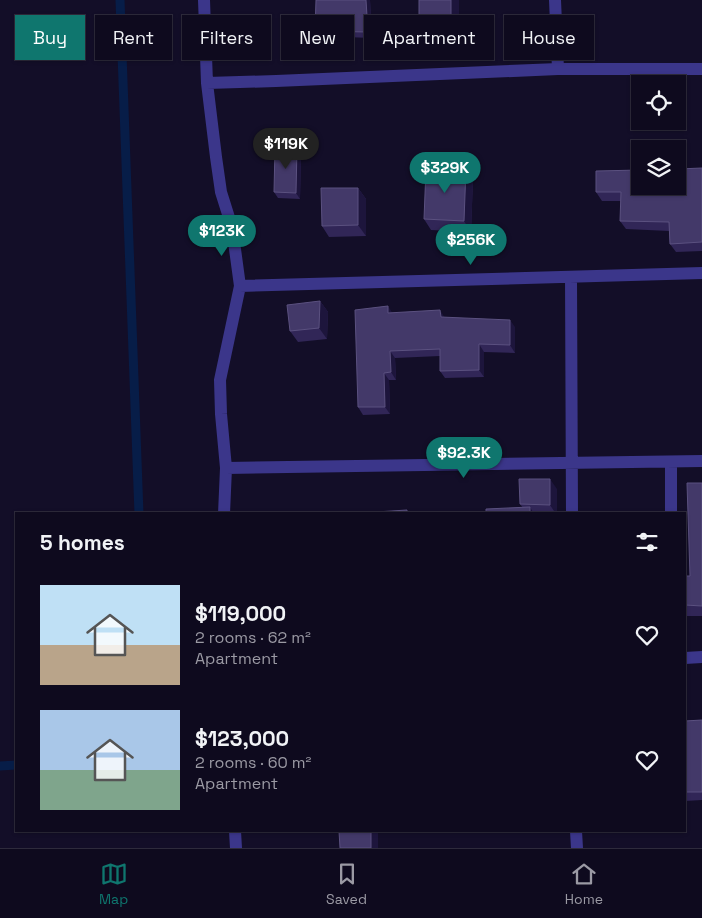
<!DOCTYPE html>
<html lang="en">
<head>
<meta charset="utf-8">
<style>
  :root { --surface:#0e0a1e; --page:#1c182b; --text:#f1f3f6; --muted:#9b9aa4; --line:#2e2b3c; --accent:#0f766e }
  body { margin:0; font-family:"Space Grotesk",sans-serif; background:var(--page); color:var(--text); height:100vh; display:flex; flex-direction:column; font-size:19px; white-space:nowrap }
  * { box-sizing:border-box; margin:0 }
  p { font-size:16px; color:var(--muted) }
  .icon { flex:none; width:28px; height:28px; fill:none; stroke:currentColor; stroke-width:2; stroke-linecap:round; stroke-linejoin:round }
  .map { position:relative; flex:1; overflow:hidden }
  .panel { position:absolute; left:15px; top:512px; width:671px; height:320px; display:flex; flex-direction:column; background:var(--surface); border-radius:0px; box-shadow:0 1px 4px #0004,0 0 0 1px var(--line) }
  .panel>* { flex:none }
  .banner { position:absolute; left:15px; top:15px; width:672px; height:45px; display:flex; gap:10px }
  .controls { position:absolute; left:631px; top:75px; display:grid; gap:10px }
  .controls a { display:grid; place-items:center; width:55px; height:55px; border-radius:0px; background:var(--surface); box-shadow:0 1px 4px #0004,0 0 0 1px var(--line); font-size:25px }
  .price { position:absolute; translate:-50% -42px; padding:0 11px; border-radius:18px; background:var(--accent); color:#fff; font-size:16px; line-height:32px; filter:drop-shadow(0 1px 2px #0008) }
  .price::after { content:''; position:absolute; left:50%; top:30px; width:15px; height:11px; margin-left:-8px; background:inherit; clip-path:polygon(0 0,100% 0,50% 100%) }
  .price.on { background:#222; color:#fff }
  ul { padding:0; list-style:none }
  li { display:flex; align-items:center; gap:15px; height:125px; padding:0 25px }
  li span { display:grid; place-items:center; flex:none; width:140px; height:100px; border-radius:0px; color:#555 }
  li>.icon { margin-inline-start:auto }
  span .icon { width:60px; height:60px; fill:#fffc; stroke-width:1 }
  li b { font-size:21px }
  h2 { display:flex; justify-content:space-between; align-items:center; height:60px; padding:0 25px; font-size:21px }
  .pill { padding:0 18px; border-radius:0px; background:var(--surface); box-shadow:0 1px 4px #0004,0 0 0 1px var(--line); font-size:18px; line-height:45px }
  .pill.on { background:var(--accent); color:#fff }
  .menu { display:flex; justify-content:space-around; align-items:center; height:70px; border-top:1px solid var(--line); background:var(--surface); font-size:14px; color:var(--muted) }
  .menu a { display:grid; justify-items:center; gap:2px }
  .menu .on { color:var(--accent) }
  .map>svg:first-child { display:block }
</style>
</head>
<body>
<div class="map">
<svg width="702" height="848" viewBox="0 0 702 848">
  <rect width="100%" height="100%" fill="#130e28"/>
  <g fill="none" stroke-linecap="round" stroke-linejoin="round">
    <!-- stream -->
    <path stroke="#071d48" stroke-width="9" d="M 120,0 L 139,514
      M 0,766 L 16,765"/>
    <!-- minor -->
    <path stroke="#3b368a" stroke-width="12" d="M 204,0 L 207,83 L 216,157 L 221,192 L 232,227 L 240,286 L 220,380 L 221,414 L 226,468 L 224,514
      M 555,0 L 558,69
      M 207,83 L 276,81 L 558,69 L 702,69
      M 571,277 L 572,514
      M 240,286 L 702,273
      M 671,462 L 671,514
      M 226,468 L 702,461
      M 685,658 L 702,657
      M 235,831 L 236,848
      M 576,831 L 577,848"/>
  </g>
  <!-- wall -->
  <path fill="#312657" d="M 370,0 L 372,38 L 319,36 L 315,31 Z
    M 419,0 L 459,0 L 459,37 L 427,37 L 419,26 Z
    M 301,154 L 300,199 L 278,198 L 274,192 Z
    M 702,168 L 702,251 L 676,252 L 670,244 L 669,231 L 626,229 L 620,221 L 621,201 L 602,201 L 596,192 Z
    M 473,179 L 471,232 L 431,230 L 424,219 Z
    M 358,188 L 366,199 L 366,236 L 329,237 L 322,226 Z
    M 320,301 L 328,312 L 327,339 L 298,342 L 290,331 Z
    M 393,313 L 445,317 L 515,327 L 515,353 L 484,352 L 484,377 L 445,378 L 440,371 L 440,356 L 395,358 L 396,380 L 389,380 L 390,414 L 363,415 L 358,407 Z
    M 702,483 L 702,616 L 685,616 L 685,576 L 690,576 Z
    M 557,489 L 557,514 L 486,514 L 523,508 L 520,504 Z
    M 702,720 L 702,800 L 685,801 L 685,721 Z"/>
  <!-- shaded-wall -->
  <path fill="#1d153c" d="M 366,0 L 370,0 L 372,38 L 368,32 Z
    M 451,0 L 459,0 L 459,37 L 451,26 Z
    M 297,148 L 301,154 L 300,199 L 296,193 Z
    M 466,168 L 473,179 L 471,232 L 464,221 Z
    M 358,188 L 366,199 L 366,236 L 358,225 Z
    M 320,301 L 328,312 L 327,339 L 319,328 Z
    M 388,306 L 393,314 L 388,313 Z
    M 440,310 L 445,318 L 441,317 Z
    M 510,320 L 515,327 L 515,353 L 510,345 Z
    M 479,344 L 484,352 L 484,377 L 479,370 Z
    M 390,351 L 395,358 L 396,380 L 391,372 Z
    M 384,373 L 389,380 L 390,414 L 385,407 Z
    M 550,479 L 557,489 L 557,514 L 556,514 L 550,505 Z
    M 530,507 L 534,514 L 530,514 Z
    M 371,831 L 378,831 L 378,848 L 371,848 Z"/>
  <!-- building -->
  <path fill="#433969" stroke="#5b5180" d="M 316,0 L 366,0 L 368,32 L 315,31 Z
    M 419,0 L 451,0 L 451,26 L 419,26 Z
    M 275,148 L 297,148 L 296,193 L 274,192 Z
    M 466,168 L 464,221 L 424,219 L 426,169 Z
    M 702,168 L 702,242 L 670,244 L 669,222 L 620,221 L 621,192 L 596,192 L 596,171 L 640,170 L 640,186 L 678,186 L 678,169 Z
    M 321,188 L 358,188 L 358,225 L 322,226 Z
    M 320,301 L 319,328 L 290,331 L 287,305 Z
    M 388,306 L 388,313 L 440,310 L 441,317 L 510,320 L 510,345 L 479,344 L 479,370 L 440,371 L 440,349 L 390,351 L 391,372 L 384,373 L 385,407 L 358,407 L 355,310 Z
    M 519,479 L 550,479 L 550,505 L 520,504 Z
    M 687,483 L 702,483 L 702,606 L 685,605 L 685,576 L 690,576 Z
    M 530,507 L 530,514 L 486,514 L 486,509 Z
    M 407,510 L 407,514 L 377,514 L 376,512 Z
    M 702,720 L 702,792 L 685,792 L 685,721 Z
    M 339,831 L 371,831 L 371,848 L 340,848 Z"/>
</svg>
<div class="controls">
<a><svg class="icon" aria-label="locate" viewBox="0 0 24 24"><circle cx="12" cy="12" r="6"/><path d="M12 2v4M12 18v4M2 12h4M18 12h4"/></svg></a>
<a><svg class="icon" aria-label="layers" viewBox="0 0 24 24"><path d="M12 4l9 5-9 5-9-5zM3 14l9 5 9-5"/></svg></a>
</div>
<b class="price on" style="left:286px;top:170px">$119K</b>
<b class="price" style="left:445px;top:194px">$329K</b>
<b class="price" style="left:222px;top:257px">$123K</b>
<b class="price" style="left:471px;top:266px">$256K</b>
<b class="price" style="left:464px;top:479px">$92.3K</b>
<div class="banner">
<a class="pill on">Buy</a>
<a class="pill">Rent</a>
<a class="pill">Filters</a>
<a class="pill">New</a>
<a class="pill">Apartment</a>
<a class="pill">House</a>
</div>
<section class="panel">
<h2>5 homes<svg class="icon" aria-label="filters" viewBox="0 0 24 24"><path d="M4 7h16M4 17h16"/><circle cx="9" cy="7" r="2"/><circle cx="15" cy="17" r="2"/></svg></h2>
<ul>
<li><span style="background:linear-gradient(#bfe0f5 60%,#b9a48a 0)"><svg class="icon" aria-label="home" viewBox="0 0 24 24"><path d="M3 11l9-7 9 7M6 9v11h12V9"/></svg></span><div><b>$119,000</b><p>2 rooms · 62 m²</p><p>Apartment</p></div><svg class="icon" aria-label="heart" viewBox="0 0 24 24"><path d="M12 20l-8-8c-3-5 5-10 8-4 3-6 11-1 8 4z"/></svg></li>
<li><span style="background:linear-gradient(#a9c7e8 60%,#7fa58c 0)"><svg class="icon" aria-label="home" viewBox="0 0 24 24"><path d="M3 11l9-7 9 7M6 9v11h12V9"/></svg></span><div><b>$123,000</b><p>2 rooms · 60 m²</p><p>Apartment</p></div><svg class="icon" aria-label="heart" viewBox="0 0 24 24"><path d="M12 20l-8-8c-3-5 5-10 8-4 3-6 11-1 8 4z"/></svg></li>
</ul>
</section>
</div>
<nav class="menu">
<a class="on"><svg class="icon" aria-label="map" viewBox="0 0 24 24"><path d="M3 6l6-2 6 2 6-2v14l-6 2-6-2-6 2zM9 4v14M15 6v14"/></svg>Map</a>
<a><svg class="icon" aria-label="saved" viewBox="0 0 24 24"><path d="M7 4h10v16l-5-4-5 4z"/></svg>Saved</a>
<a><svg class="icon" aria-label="home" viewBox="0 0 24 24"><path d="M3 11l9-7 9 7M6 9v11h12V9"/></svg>Home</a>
</nav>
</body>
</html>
